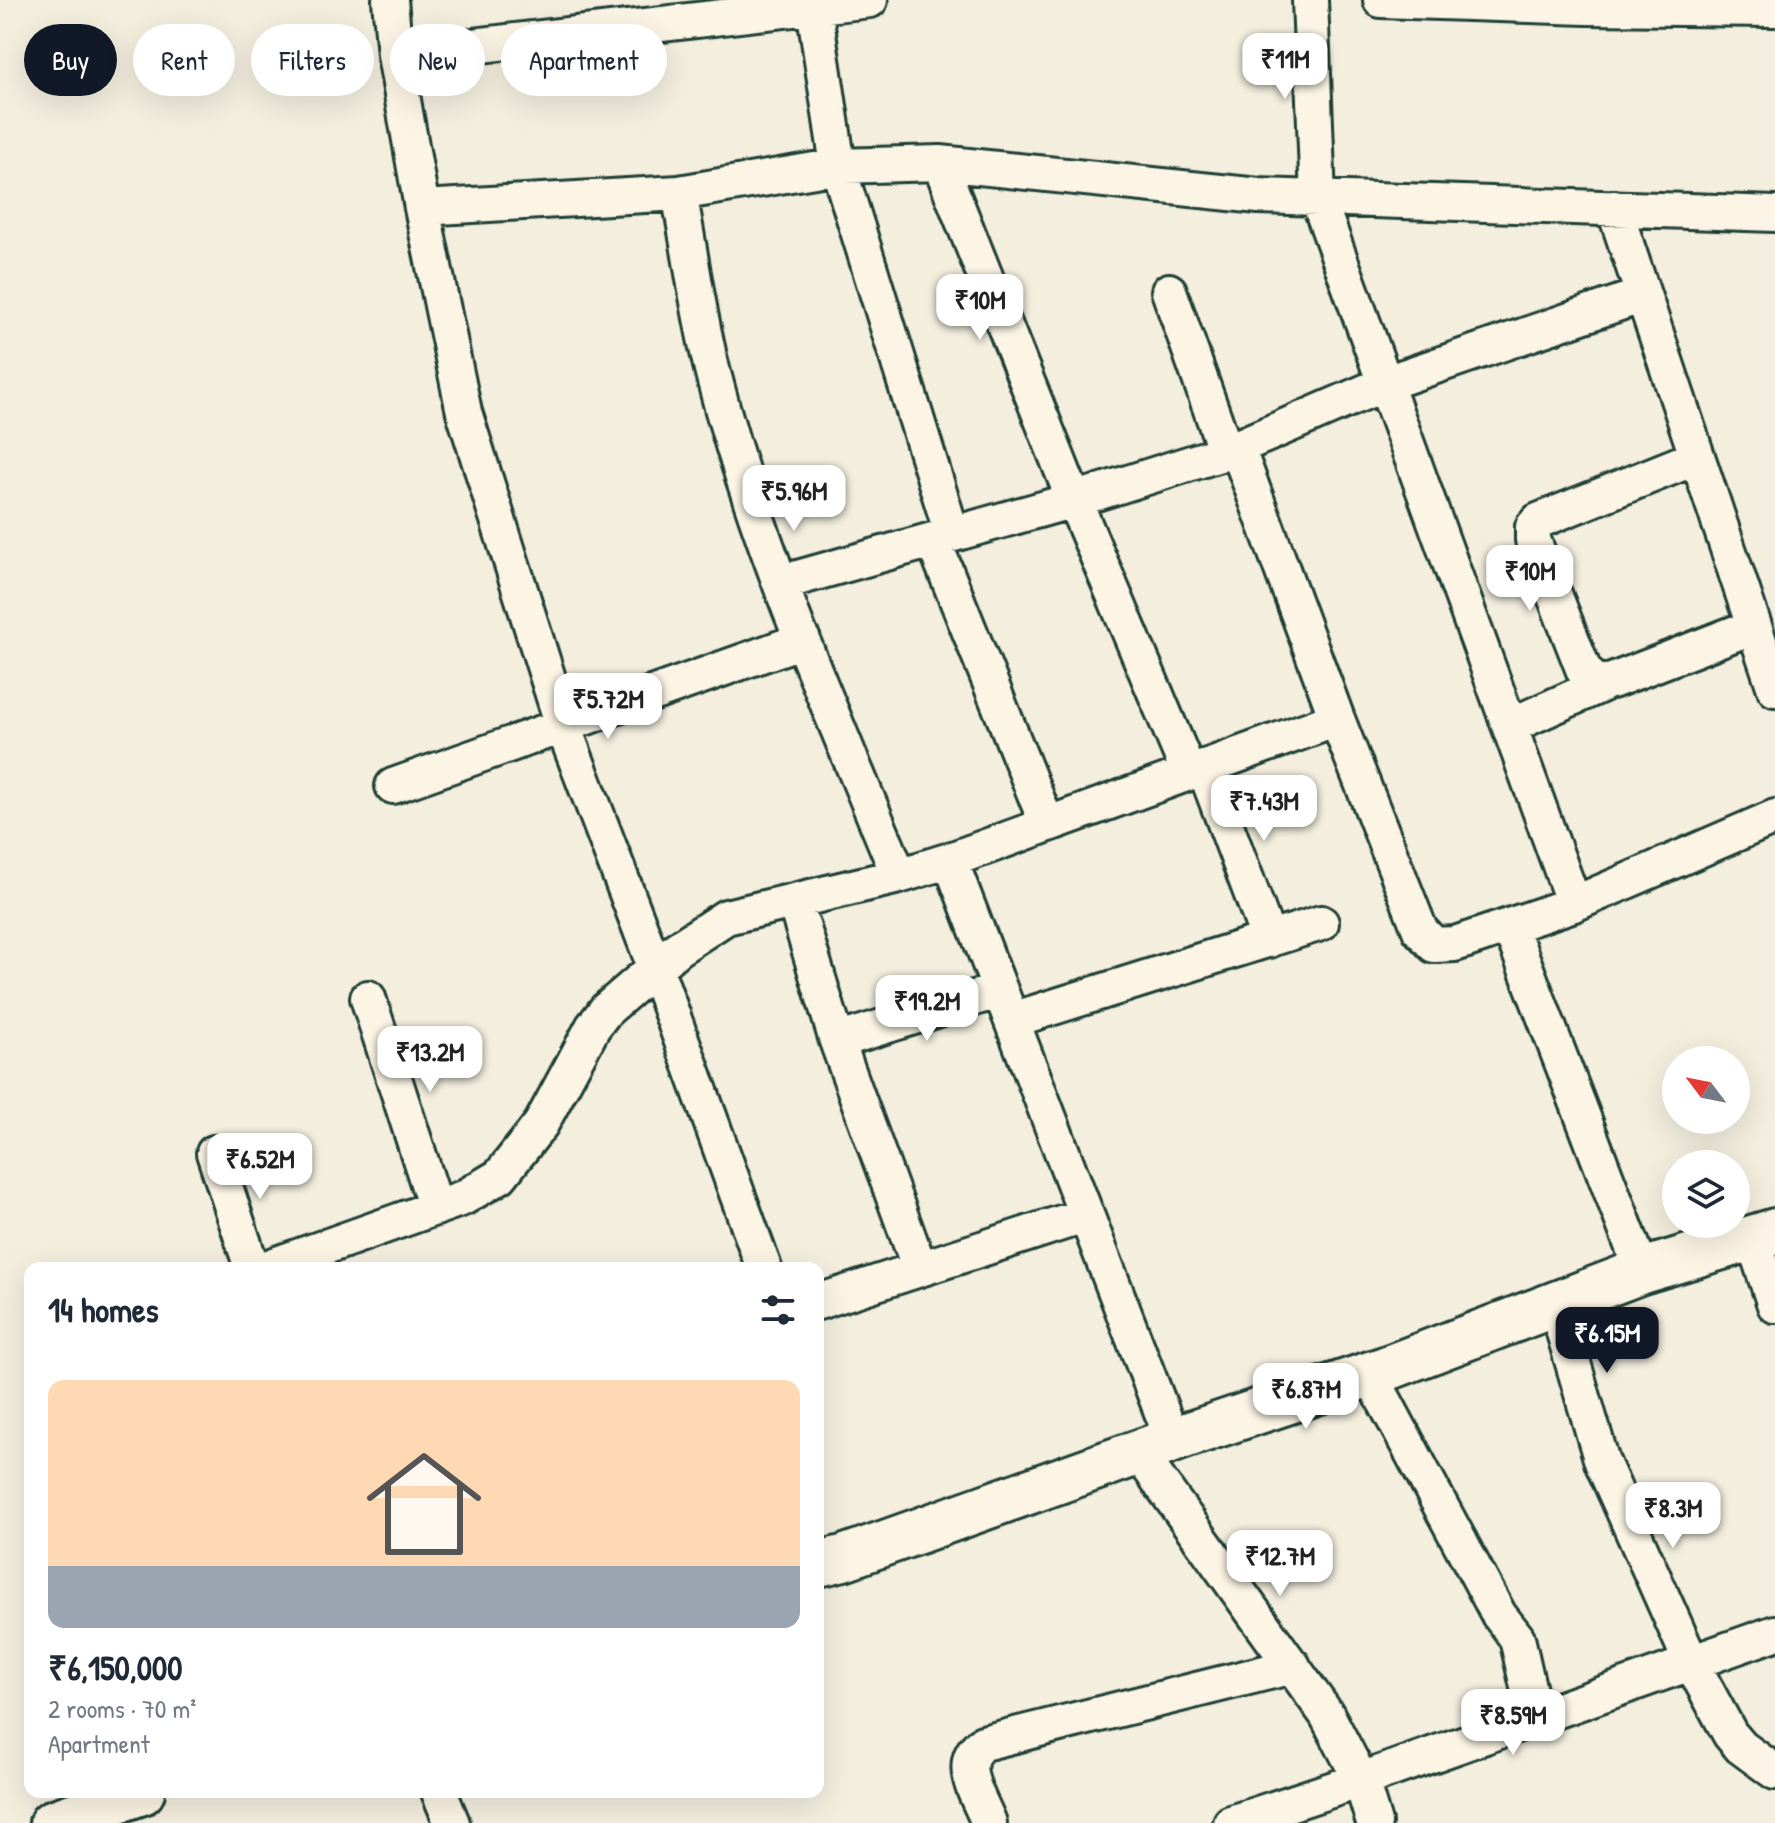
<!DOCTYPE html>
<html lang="en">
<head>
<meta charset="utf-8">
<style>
  :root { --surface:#fff; --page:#f2f2f3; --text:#1f2937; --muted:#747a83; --line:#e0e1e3; --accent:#111827 }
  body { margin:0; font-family:"Patrick Hand",sans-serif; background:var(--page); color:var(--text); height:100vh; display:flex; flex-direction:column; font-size:30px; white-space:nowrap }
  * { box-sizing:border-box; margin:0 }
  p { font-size:26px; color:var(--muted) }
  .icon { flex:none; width:44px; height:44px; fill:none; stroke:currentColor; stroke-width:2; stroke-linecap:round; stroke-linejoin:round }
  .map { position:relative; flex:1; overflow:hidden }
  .sheet { position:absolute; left:24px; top:1262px; width:800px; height:536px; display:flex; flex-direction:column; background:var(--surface); border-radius:16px; box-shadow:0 8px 32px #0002 }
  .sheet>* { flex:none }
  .hud { position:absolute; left:24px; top:24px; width:800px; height:72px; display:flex; gap:16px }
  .needle { width:52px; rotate:302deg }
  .controls { position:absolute; left:1662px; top:1046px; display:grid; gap:16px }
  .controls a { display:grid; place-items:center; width:88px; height:88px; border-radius:50%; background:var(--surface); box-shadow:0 8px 32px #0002; font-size:40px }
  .price { position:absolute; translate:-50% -68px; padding:0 18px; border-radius:16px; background:#fff; color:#222; font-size:26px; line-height:52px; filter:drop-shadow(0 2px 4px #0008) }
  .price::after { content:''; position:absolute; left:50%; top:48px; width:24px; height:18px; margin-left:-12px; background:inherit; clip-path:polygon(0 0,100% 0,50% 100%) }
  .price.selected { background:var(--accent); color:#fff }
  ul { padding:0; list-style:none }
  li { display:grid; align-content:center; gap:16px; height:424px; padding:0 24px }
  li+li { border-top:2px solid var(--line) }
  li span { display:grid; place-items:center; height:248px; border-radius:16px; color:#555 }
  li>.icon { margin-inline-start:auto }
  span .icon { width:144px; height:144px; fill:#fffc; stroke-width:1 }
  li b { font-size:34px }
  h2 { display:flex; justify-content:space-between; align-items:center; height:96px; padding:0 24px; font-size:34px }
  .chip { padding:0 28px; border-radius:36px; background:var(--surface); box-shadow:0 8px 32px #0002; font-size:28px; line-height:72px }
  .chip.selected { background:var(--accent); color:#fff }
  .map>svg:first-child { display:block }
</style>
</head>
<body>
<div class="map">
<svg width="1775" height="1823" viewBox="0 0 1775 1823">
  <rect width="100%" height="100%" fill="#f3eede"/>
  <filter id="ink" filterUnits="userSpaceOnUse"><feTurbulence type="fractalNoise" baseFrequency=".0125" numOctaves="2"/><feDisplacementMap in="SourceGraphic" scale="16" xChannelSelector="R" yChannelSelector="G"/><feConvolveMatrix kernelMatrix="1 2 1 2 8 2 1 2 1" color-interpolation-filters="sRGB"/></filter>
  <g filter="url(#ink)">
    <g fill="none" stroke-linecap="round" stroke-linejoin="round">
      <defs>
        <path id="street" d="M 390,0 L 395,55 L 422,208 L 464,412 L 563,726 L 655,967 L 764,1268
          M 813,0 L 838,166 L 952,534
          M 1310,0 L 1318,199 L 1574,904
          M 1381,0 L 1586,7 L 1775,9
          M 395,55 L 870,0
          M 940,163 L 1074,500 L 1189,773
          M 679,193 C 691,254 698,317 714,377 C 758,549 832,712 899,876
          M 422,208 L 679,193 L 838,166 L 940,163 L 1259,196 L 1775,214
          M 1614,208 L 1775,689
          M 1169,291 L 1226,452
          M 1237,447 L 1337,719 L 1420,930 L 1434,945 L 1455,944 L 1574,904 L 1775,817
          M 1697,457 L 1538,521 L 1533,527 L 1533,540 L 1584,671 L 1597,683 L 1612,681 L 1754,626
          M 933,540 L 1047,824
          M 780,583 L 1074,500 L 1226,452 L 1386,383 L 1643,295
          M 1510,726 L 1603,684
          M 1204,767 L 1269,940
          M 393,786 L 803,640
          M 950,860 L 1173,1441
          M 795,902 L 837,1041 L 920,1269
          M 1510,927 L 1642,1271
          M 368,998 L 436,1208
          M 1012,1020 L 1321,923
          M 837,1041 L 1000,990
          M 214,1153 L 252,1268
          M 1753,1239 L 1775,1305
          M 266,1268 L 463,1198 L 500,1176 L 541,1124 L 593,1027 L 606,1010 L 677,949 L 726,917 L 899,876 L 950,860 L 1337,719
          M 818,1302 L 1086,1215
          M 1556,1305 L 1602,1462 L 1691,1662 L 1730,1734 L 1741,1747 L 1775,1772
          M 1370,1374 L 1499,1615 L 1517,1638 L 1535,1718
          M 1139,1453 L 1327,1715 L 1361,1780 L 1374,1823
          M 439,1792 L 452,1823
          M 989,1823 C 979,1797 954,1763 983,1743 L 1293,1666
          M 1231,1823 L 1361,1780 L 1775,1633"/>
        <path id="secondary" d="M 818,1564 L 843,1558 L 1187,1435 L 1385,1369 L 1642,1271 L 1775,1231
          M 52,1823 L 142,1792"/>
      </defs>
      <!-- street casing -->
      <use href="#street" stroke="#1f3d34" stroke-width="40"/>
      <!-- secondary casing -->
      <use href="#secondary" stroke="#1f3d34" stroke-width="50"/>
      <!-- street -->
      <use href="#street" stroke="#fcf5e5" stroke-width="34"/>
      <!-- secondary -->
      <use href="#secondary" stroke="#fcf5e5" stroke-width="44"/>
    </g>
  </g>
</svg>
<div class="controls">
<a><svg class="needle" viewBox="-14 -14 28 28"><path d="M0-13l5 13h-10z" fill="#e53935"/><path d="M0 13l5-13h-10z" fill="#747a83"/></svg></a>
<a><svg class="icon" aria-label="layers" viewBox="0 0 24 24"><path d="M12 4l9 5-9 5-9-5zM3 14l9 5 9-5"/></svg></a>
</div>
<b class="price" style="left:1285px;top:101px">₹11M</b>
<b class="price" style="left:980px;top:342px">₹10M</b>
<b class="price" style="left:794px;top:533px">₹5.96M</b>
<b class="price" style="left:1530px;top:613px">₹10M</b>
<b class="price" style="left:608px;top:741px">₹5.72M</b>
<b class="price" style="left:1264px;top:843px">₹7.43M</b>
<b class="price" style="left:927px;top:1043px">₹19.2M</b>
<b class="price" style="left:430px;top:1094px">₹13.2M</b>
<b class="price" style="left:260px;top:1201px">₹6.52M</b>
<b class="price selected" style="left:1607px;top:1375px">₹6.15M</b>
<b class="price" style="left:1306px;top:1431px">₹6.87M</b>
<b class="price" style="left:1673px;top:1550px">₹8.3M</b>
<b class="price" style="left:1280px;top:1598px">₹12.7M</b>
<b class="price" style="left:1513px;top:1757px">₹8.59M</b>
<div class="hud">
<a class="chip selected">Buy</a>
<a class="chip">Rent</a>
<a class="chip">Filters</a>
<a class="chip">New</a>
<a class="chip">Apartment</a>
</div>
<section class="sheet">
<h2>14 homes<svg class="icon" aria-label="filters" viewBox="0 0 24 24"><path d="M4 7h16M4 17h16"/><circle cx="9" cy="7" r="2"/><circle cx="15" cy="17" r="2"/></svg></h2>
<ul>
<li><span style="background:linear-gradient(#ffd9b3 75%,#9aa5b1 0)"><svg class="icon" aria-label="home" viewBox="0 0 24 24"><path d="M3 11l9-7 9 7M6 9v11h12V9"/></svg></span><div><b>₹6,150,000</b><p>2 rooms · 70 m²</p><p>Apartment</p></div></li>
</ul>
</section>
</div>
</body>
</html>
